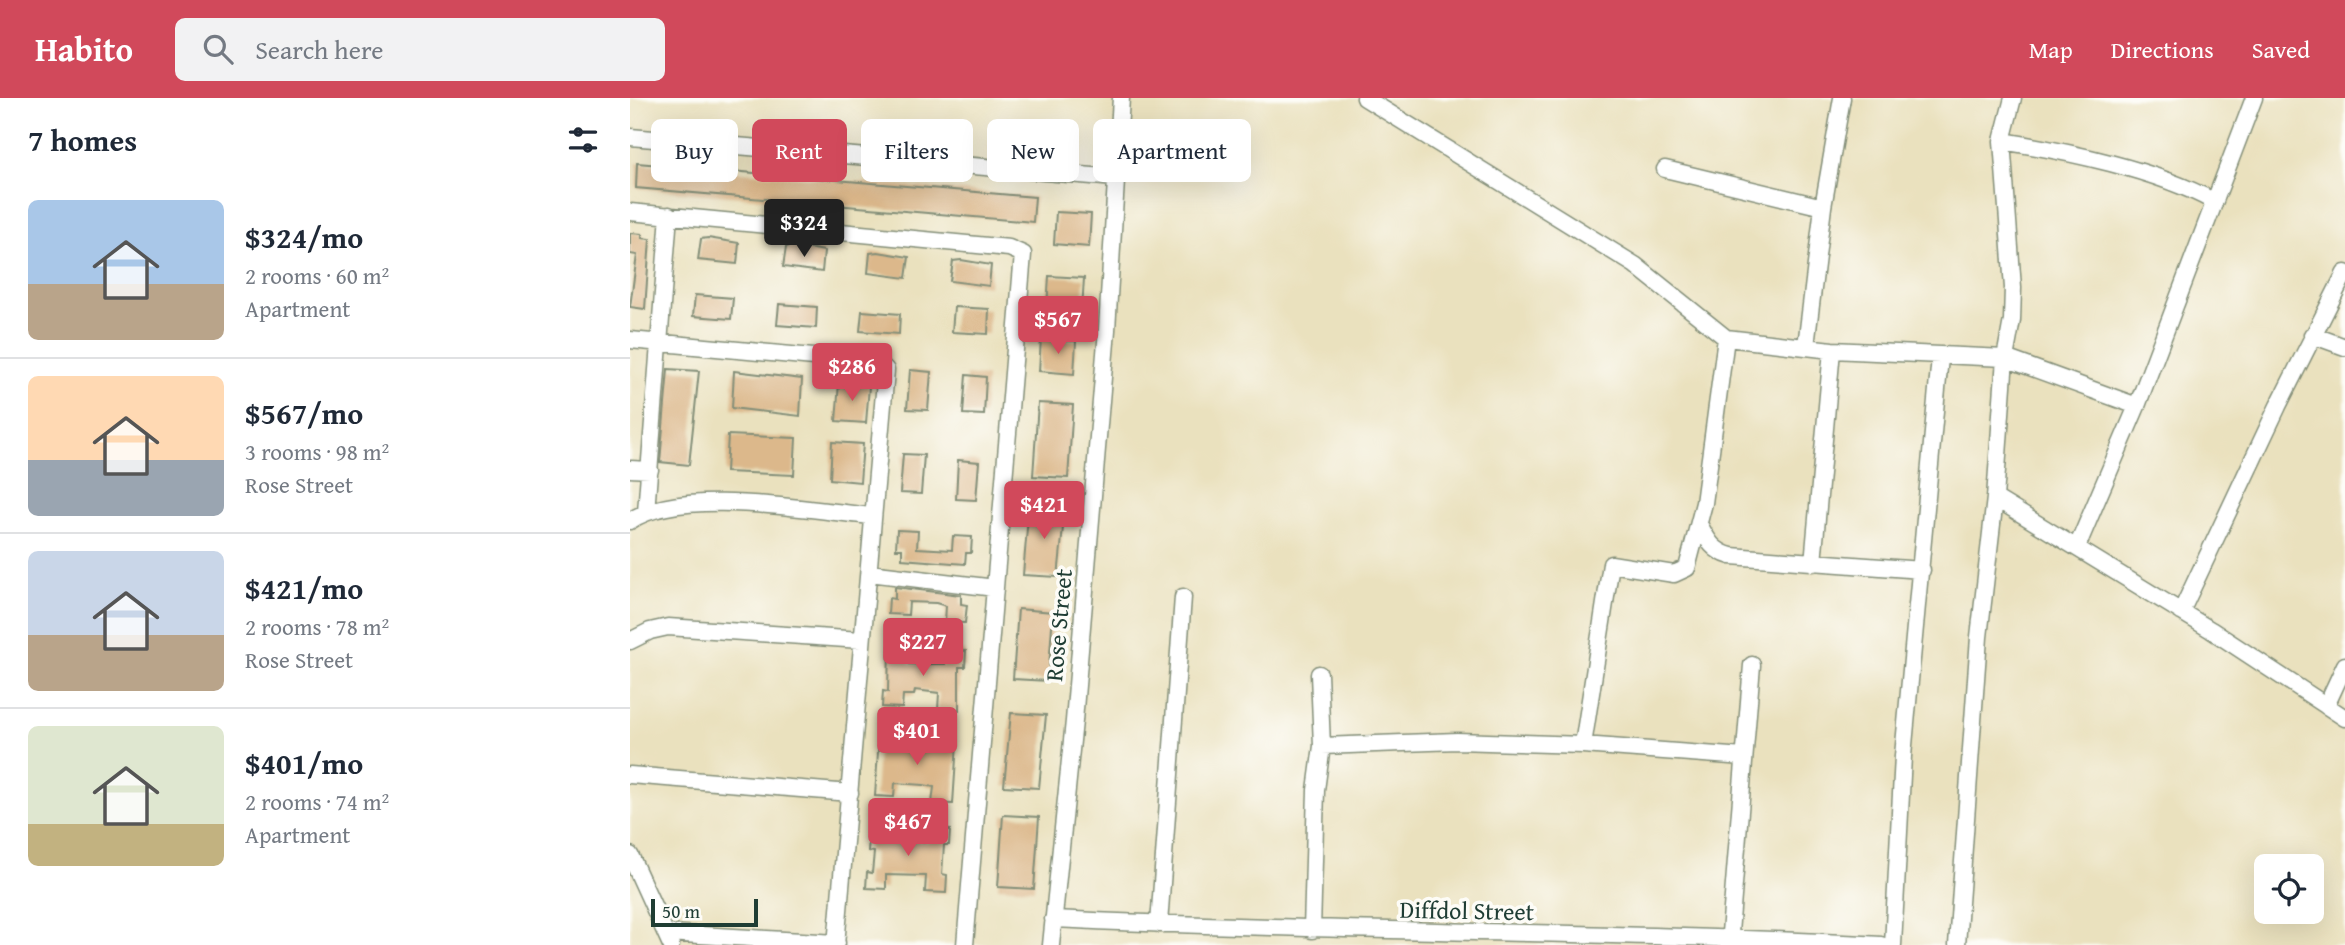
<!DOCTYPE html>
<html lang="en">
<head>
<meta charset="utf-8">
<style>
  :root { --surface:#fff; --page:#f2f2f3; --text:#1f2937; --muted:#747a83; --line:#e0e1e3; --accent:#d1495b }
  body { margin:0; font-family:"Gentium Book Plus",serif; background:var(--page); color:var(--text); height:100vh; display:flex; flex-direction:column; font-size:26px; white-space:nowrap }
  * { box-sizing:border-box; margin:0 }
  p { font-size:23px; color:var(--muted) }
  .icon { flex:none; width:38px; height:38px; fill:none; stroke:currentColor; stroke-width:2; stroke-linecap:round; stroke-linejoin:round }
  .map { position:relative; flex:1; overflow:hidden }
  .side { display:flex; flex-direction:column; background:var(--surface); width:630px }
  .side>* { flex:none }
  .banner { position:absolute; left:21px; top:21px; width:665px; height:63px; display:flex; gap:14px }
  .tools { position:absolute; left:1624px; top:756px; display:grid; gap:14px }
  .tools a { display:grid; place-items:center; width:70px; height:70px; border-radius:10px; background:var(--surface); box-shadow:0 7px 28px #0002; font-size:35px }
  .scale { position:absolute; left:21px; bottom:18px; width:107px; box-sizing:border-box; padding-left:7px; border:4px solid #1f3d34; border-top:0; font-size:19px; line-height:24px; white-space:nowrap; color:#1f3d34; -webkit-text-stroke:5px #fdfcf7; paint-order:stroke }
  .price { position:absolute; translate:-50% -60px; padding:0 16px; border-radius:7px; background:var(--accent); color:#fff; font-size:23px; line-height:46px; filter:drop-shadow(0 2px 4px #0008) }
  .price::after { content:''; position:absolute; left:50%; top:42px; width:21px; height:16px; margin-left:-10px; background:inherit; clip-path:polygon(0 0,100% 0,50% 100%) }
  .price.selected { background:#222; color:#fff }
  ul { padding:0; list-style:none }
  li { display:flex; align-items:center; gap:21px; height:175px; padding:0 28px }
  li+li { border-top:2px solid var(--line) }
  li span { display:grid; place-items:center; flex:none; width:196px; height:140px; border-radius:10px; color:#555 }
  li>.icon { margin-inline-start:auto }
  span .icon { width:84px; height:84px; fill:#fffc; stroke-width:1 }
  li b { font-size:30px }
  h2 { display:flex; justify-content:space-between; align-items:center; height:84px; padding:0 28px; font-size:30px }
  .chip { padding:0 24px; border-radius:10px; background:var(--surface); box-shadow:0 7px 28px #0002; font-size:24px; line-height:63px }
  .chip.selected { background:var(--accent); color:#fff }
  header { display:flex; align-items:center; gap:42px; box-sizing:border-box; height:98px; padding:0 35px; background:var(--accent); color:#fff }
  header strong { font-size:33px }
  nav { display:flex; gap:38px; margin-inline-start:auto; font-size:24px }
  .search { width:490px; height:63px; background:var(--page); display:flex; align-items:center; gap:18px; box-sizing:border-box; padding:0 24px; border-radius:10px; color:var(--muted); font-size:26px }
  main { display:flex; flex:1; min-height:0 }
  .map>svg:first-child { display:block }
</style>
</head>
<body>
<header>
<strong>Habito</strong>
<div class="search"><svg class="icon" aria-label="search" viewBox="0 0 24 24"><circle cx="10" cy="10" r="6"/><path d="M15 15l6 6"/></svg>Search here</div>
<nav><a>Map</a><a>Directions</a><a>Saved</a></nav>
</header>
<main>
<section class="side">
<h2>7 homes<svg class="icon" aria-label="filters" viewBox="0 0 24 24"><path d="M4 7h16M4 17h16"/><circle cx="9" cy="7" r="2"/><circle cx="15" cy="17" r="2"/></svg></h2>
<ul>
<li><span style="background:linear-gradient(#a9c7e8 60%,#b9a48a 0)"><svg class="icon" aria-label="home" viewBox="0 0 24 24"><path d="M3 11l9-7 9 7M6 9v11h12V9"/></svg></span><div><b>$324/mo</b><p>2 rooms · 60 m²</p><p>Apartment</p></div></li>
<li><span style="background:linear-gradient(#ffd9b3 60%,#9aa5b1 0)"><svg class="icon" aria-label="home" viewBox="0 0 24 24"><path d="M3 11l9-7 9 7M6 9v11h12V9"/></svg></span><div><b>$567/mo</b><p>3 rooms · 98 m²</p><p>Rose Street</p></div></li>
<li><span style="background:linear-gradient(#c9d6e8 60%,#b9a48a 0)"><svg class="icon" aria-label="home" viewBox="0 0 24 24"><path d="M3 11l9-7 9 7M6 9v11h12V9"/></svg></span><div><b>$421/mo</b><p>2 rooms · 78 m²</p><p>Rose Street</p></div></li>
<li><span style="background:linear-gradient(#dfe7d0 70%,#c2b280 0)"><svg class="icon" aria-label="home" viewBox="0 0 24 24"><path d="M3 11l9-7 9 7M6 9v11h12V9"/></svg></span><div><b>$401/mo</b><p>2 rooms · 74 m²</p><p>Apartment</p></div></li>
</ul>
</section>
<div class="map">
<svg width="1715" height="847" viewBox="0 0 1715 847">
  <rect width="100%" height="100%" fill="#fdfcf7"/>
  <filter id="ink" filterUnits="userSpaceOnUse"><feTurbulence type="fractalNoise" baseFrequency=".0143" numOctaves="2"/><feDisplacementMap in="SourceGraphic" scale="14" xChannelSelector="R" yChannelSelector="G"/><feConvolveMatrix kernelMatrix="1 2 1 2 8 2 1 2 1" color-interpolation-filters="sRGB"/></filter>
  <filter id="wash" filterUnits="userSpaceOnUse"><feTurbulence type="fractalNoise" baseFrequency=".00686" numOctaves="4" result="noise"/><feDisplacementMap in="SourceGraphic" scale="28" xChannelSelector="R" yChannelSelector="G"/><feGaussianBlur stdDeviation="1.57" result="paint"/><feColorMatrix in="noise" values="0 0 0 0 0 0 0 0 0 0 0 0 0 0 0 0 0 1.4 0 .05"/><feComposite in="paint" operator="in"/></filter>
  <g filter="url(#wash)">
    <rect width="100%" height="100%" fill="#eae1be"/>
    <g id="blocks">
      <!-- building -->
      <path fill="#dcb88b" d="M 7,65 L 405,99 L 403,124 L 6,90 Z
        M 426,114 L 461,116 L 459,149 L 424,146 Z
        M 0,135 L 12,136 L 12,140 L 20,141 L 15,211 L 0,209 L 7,157 L 0,156 Z
        M 78,140 L 109,145 L 107,166 L 68,162 L 71,141 Z
        M 163,147 L 194,153 L 192,174 L 153,169 L 156,149 Z
        M 248,154 L 279,159 L 276,180 L 238,175 L 240,155 Z
        M 331,162 L 361,167 L 359,188 L 320,183 L 323,163 Z
        M 419,178 L 454,180 L 452,212 L 417,210 Z
        M 65,197 L 103,200 L 101,221 L 63,218 Z
        M 149,206 L 187,209 L 186,230 L 147,227 Z
        M 324,209 L 359,211 L 358,236 L 322,234 Z
        M 232,213 L 270,216 L 269,236 L 230,233 Z
        M 411,241 L 446,243 L 444,276 L 409,273 Z
        M 38,271 L 69,273 L 59,367 L 30,364 Z
        M 280,272 L 301,274 L 298,312 L 277,311 Z
        M 104,273 L 172,281 L 170,318 L 102,310 Z
        M 336,277 L 356,279 L 354,317 L 333,316 Z
        M 209,285 L 239,288 L 236,325 L 206,323 Z
        M 408,305 L 443,307 L 438,380 L 403,378 Z
        M 98,337 L 166,340 L 164,377 L 96,374 Z
        M 202,344 L 233,346 L 230,384 L 200,381 Z
        M 273,356 L 294,357 L 291,396 L 270,395 Z
        M 328,362 L 349,364 L 346,402 L 326,401 Z
        M 399,407 L 435,409 L 428,479 L 393,477 Z
        M 267,432 L 288,433 L 287,450 L 322,452 L 323,438 L 342,439 L 341,455 L 336,455 L 335,466 L 272,461 L 272,451 L 266,451 Z
        M 265,489 L 331,497 L 331,506 L 337,507 L 335,525 L 315,524 L 316,508 L 306,505 L 279,504 L 278,517 L 258,516 L 259,500 L 265,501 Z
        M 388,511 L 423,514 L 418,583 L 383,581 Z
        M 259,548 L 280,550 L 279,566 L 315,566 L 316,552 L 336,553 L 335,569 L 329,569 L 329,612 L 308,611 L 309,595 L 285,592 L 284,597 L 273,597 L 272,610 L 252,609 L 253,593 L 258,594 Z
        M 381,615 L 416,617 L 409,690 L 374,688 Z
        M 249,639 L 327,645 L 323,706 L 302,705 L 304,689 L 294,687 L 265,685 L 264,699 L 245,698 Z
        M 373,717 L 409,719 L 404,791 L 368,789 Z
        M 240,729 L 274,731 L 273,742 L 300,744 L 301,730 L 320,732 L 319,747 L 314,747 L 312,776 L 317,777 L 316,795 L 295,794 L 296,778 L 256,777 L 256,791 L 236,790 L 237,774 L 242,775 L 244,754 L 238,753 Z"/>
    </g>
  </g>
  <g filter="url(#ink)">
    <use href="#blocks" fill-opacity="0" stroke="#848f79" stroke-width="2"/>
    <g fill="none" stroke-linecap="round" stroke-linejoin="round">
      <defs>
        <path id="minor" d="M 735,0 L 1005,167 L 1096,240 L 1202,252 L 1375,260 L 1507,308
          M 0,39 L 486,80
          M 1372,43 C 1436,53 1527,72 1583,103
          M 1035,71 L 1193,109
          M 0,114 L 379,150 L 393,156 L 335,847
          M 1682,237 L 1715,249
          M 0,242 L 249,265 L 256,272 L 206,847
          M 1176,248 L 1193,109 L 1212,0
          M 0,371 L 20,372
          M 1365,400 L 1581,532 L 1715,620
          M 16,414 L 39,117
          M 0,423 C 49,388 183,413 243,418
          M 1069,426 C 1078,443 1083,453 1101,458 L 1292,472
          M 1447,449 L 1507,308 L 1624,0
          M 1183,465 L 1202,252
          M 239,475 L 365,490
          M 1551,514 L 1648,308 L 1715,175
          M 0,543 L 20,533 L 38,529 L 231,542
          M 1696,608 L 1715,567
          M 953,647 L 981,466 L 1044,476 L 1057,470 L 1074,405 L 1096,240
          M 692,648 L 827,643 L 953,647 L 1114,659
          M 0,677 L 220,695
          M 0,757 L 41,847
          M 423,821 C 699,835 975,832 1251,847
          M 529,826 L 553,499
          M 682,832 L 686,692 L 692,648 L 689,576
          M 36,835 L 207,845
          M 421,847 L 444,623 L 477,232 L 491,0
          M 1099,847 L 1122,567
          M 1263,847 L 1273,658 L 1310,259
          M 1327,847 L 1349,539 L 1365,400 L 1375,260 L 1382,222 L 1383,190 L 1372,43 L 1383,0"/>
      </defs>
      <!-- minor casing -->
      <use href="#minor" stroke="#848f79" stroke-width="19"/>
      <!-- minor -->
      <use href="#minor" stroke="#fff" stroke-width="16"/>
    </g>
  </g>
  <g text-anchor="middle" stroke-width="7" stroke-linejoin="round" paint-order="stroke">
    <!-- street labels -->
    <g font-size="24" fill="#1f3d34" stroke="#fdfcf7">
      <text transform="translate(429 527) rotate(-85)" y="8">Rose Street</text>
      <text transform="translate(837 813) rotate(1)" y="8">Diffdol Street</text>
    </g>
  </g>
</svg>
<div class="tools">
<a><svg class="icon" aria-label="locate" viewBox="0 0 24 24"><circle cx="12" cy="12" r="6"/><path d="M12 2v4M12 18v4M2 12h4M18 12h4"/></svg></a>
</div>
<div class="scale">50 m</div>
<b class="price selected" style="left:174px;top:161px">$324</b>
<b class="price" style="left:428px;top:258px">$567</b>
<b class="price" style="left:222px;top:305px">$286</b>
<b class="price" style="left:414px;top:443px">$421</b>
<b class="price" style="left:293px;top:580px">$227</b>
<b class="price" style="left:287px;top:669px">$401</b>
<b class="price" style="left:278px;top:760px">$467</b>
<div class="banner">
<a class="chip">Buy</a>
<a class="chip selected">Rent</a>
<a class="chip">Filters</a>
<a class="chip">New</a>
<a class="chip">Apartment</a>
</div>
</div>
</main>
</body>
</html>
